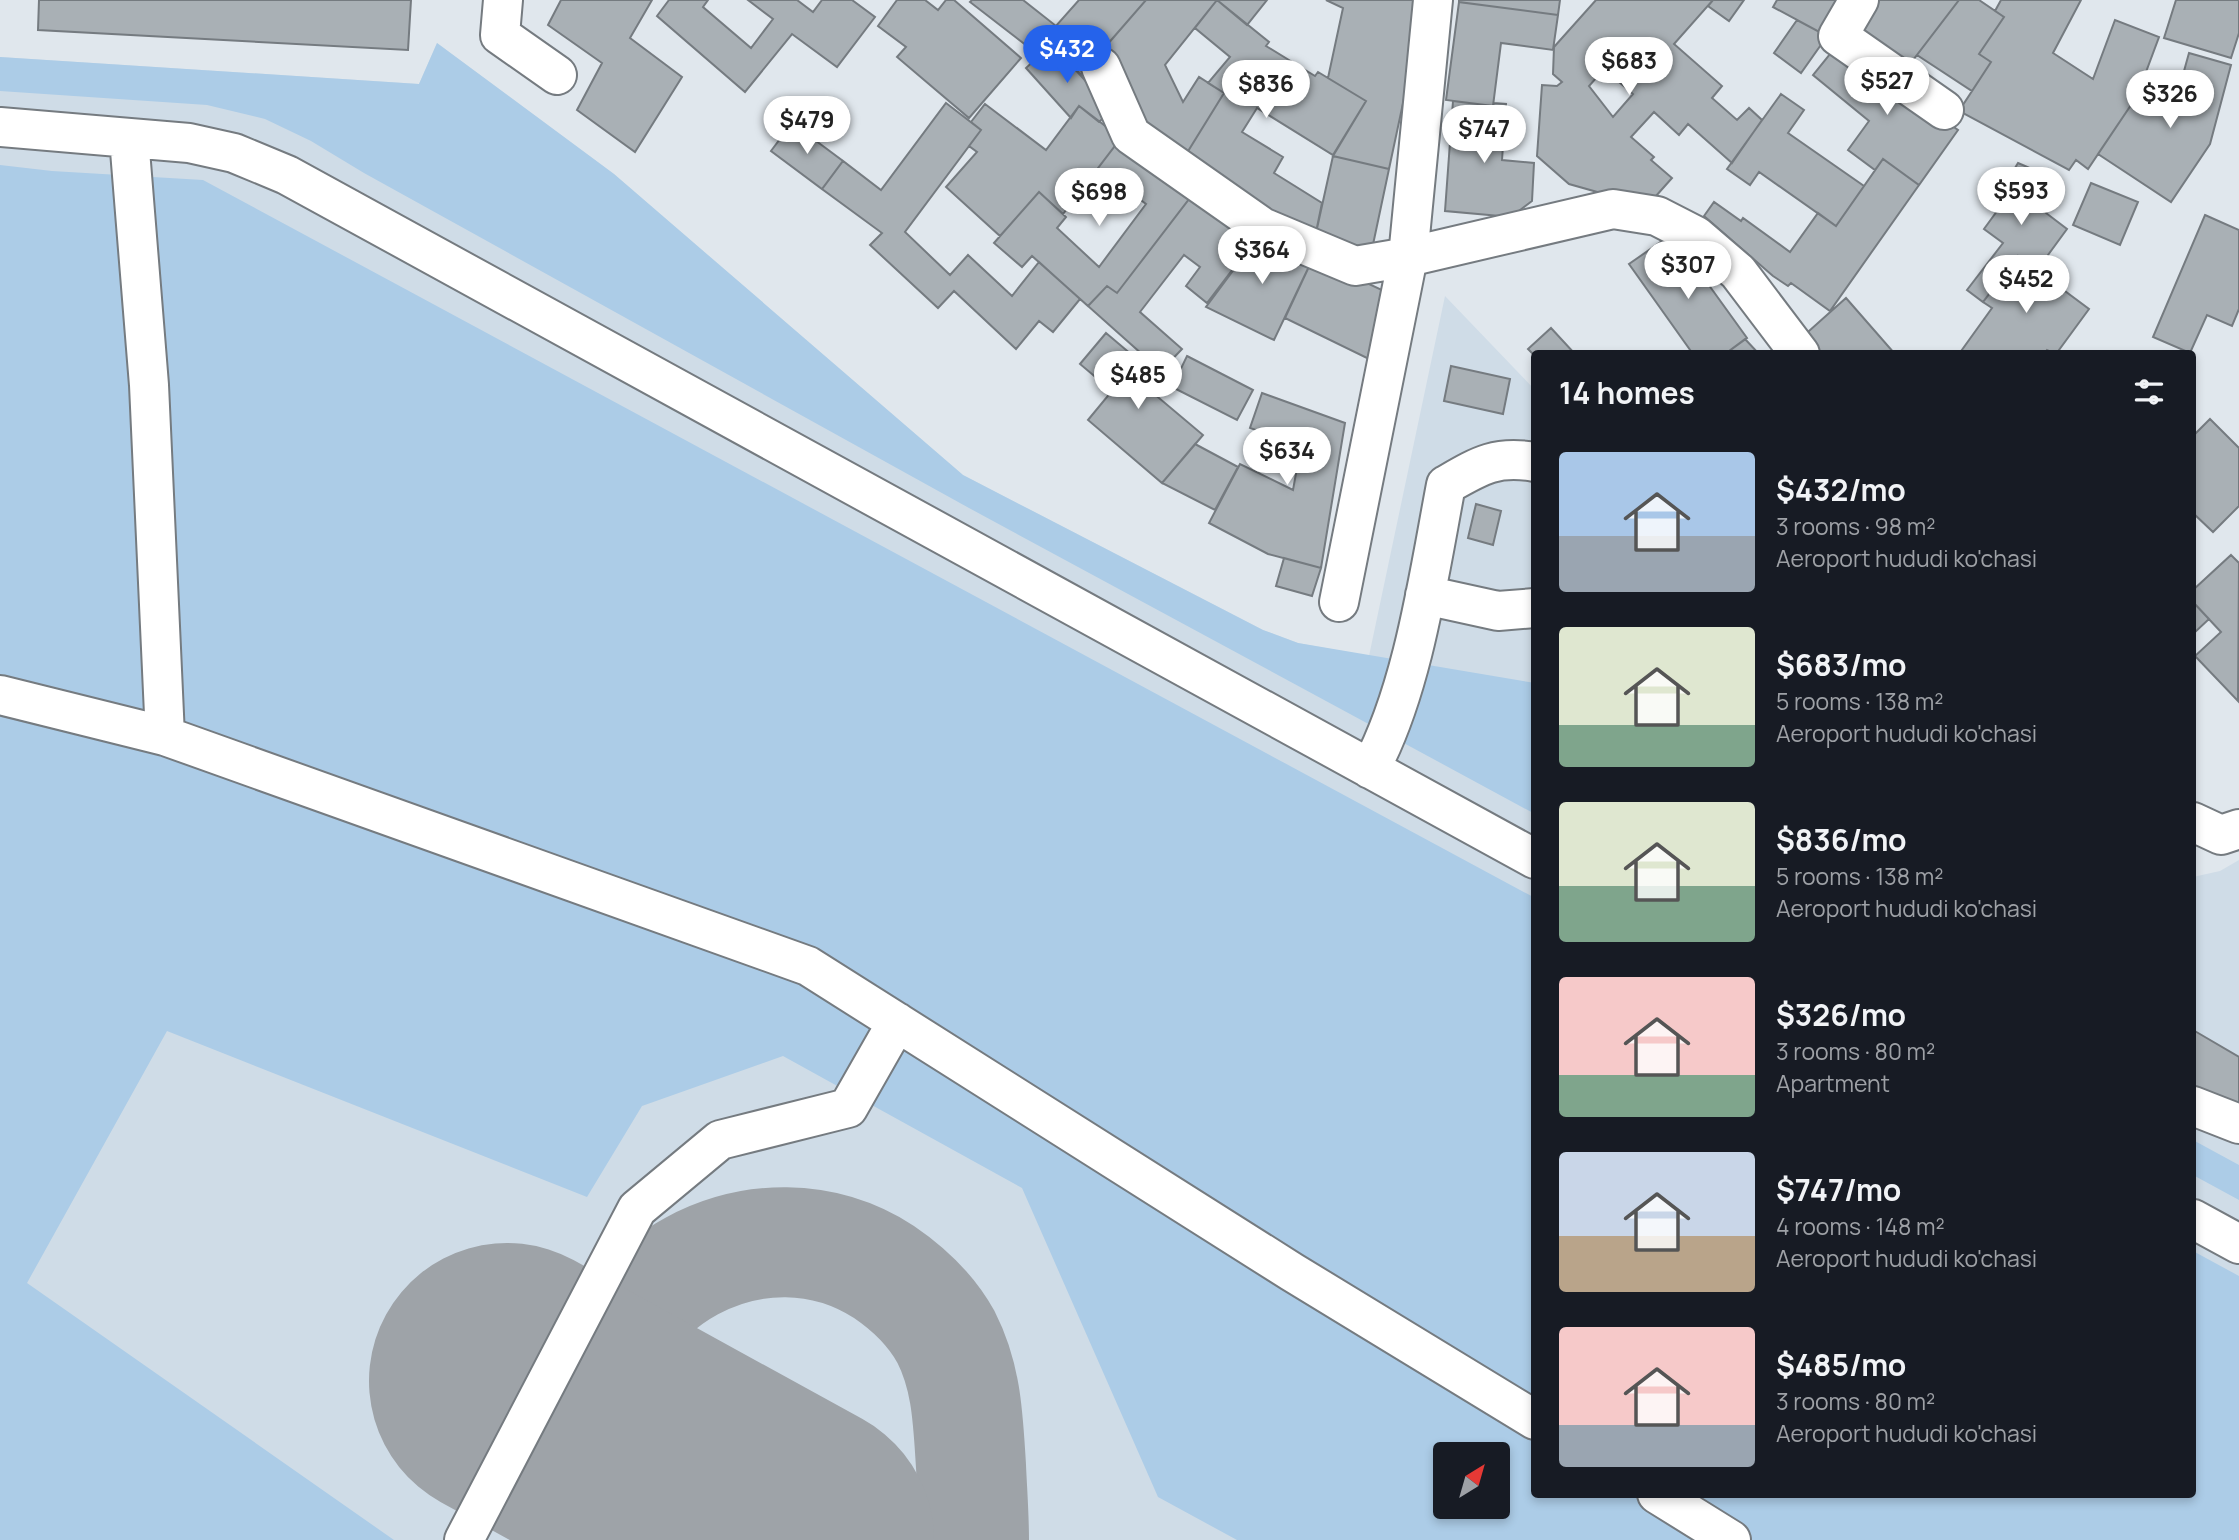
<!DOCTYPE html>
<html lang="en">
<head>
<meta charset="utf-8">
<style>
  :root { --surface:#171b24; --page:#20242c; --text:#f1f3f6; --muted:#9ea1a6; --accent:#2563eb }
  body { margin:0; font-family:Manrope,sans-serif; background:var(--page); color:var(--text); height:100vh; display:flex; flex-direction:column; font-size:26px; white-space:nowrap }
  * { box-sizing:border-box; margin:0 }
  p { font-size:23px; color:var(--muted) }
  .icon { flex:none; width:38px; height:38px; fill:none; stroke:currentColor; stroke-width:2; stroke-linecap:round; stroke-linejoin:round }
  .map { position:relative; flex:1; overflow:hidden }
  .details { position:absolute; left:1531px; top:350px; width:665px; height:1148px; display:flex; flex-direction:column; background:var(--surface); border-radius:7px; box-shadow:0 4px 10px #0003 }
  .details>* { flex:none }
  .needle { width:46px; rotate:37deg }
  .tools { position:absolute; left:1433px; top:1442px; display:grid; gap:14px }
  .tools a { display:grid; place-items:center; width:77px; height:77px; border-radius:7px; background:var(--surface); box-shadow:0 4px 10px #0003; font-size:35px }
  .price { position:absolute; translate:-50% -60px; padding:0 16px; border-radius:24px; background:#fff; color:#222; font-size:23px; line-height:46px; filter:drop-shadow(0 2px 4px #0008) }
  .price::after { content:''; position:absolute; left:50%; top:42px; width:21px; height:16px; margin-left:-10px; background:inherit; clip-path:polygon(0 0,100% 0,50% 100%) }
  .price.active { background:var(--accent); color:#fff }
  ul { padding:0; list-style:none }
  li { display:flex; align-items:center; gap:21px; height:175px; padding:0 28px }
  li span { display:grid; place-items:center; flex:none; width:196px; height:140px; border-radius:7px; color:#555 }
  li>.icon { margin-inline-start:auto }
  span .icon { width:84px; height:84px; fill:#fffc; stroke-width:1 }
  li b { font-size:30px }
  h2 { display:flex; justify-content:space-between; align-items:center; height:84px; padding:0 28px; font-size:30px }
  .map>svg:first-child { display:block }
</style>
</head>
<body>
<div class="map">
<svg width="2239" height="1540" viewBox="0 0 2239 1540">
  <rect width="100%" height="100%" fill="#e0e7ed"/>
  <!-- built -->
  <path fill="#cfdce7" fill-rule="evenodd" d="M 437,43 L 614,174 L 963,475 L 1263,630 L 1298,643 L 1369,656 L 1445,296 L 1535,390 L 1535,1494 L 2193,1494 L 2193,877 L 2220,871 L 2239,860 L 2239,1540 L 0,1540 L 0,57 L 419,84 ZM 1446,1454 L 1498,1454 L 1498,1507 L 1446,1507 Z"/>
  <!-- green -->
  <path fill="#accce7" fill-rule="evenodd" d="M 437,43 L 614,174 L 963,475 L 1263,630 L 1298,643 L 1535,683 L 1535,814 L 969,508 L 364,173 L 311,141 L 265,119 L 207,105 L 0,91 L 0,57 L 419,84 Z
    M 0,165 L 52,171 L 203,180 L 1535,898 L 1535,1494 L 2193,1494 L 2193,1251 L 2239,1276 L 2239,1540 L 1237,1540 L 1158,1497 L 1022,1188 L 783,1056 L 642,1106 L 587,1197 L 167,1031 L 27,1283 L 394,1540 L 0,1540 ZM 1446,1454 L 1498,1454 L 1498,1507 L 1446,1507 Z
    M 2193,1140 L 2239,1165 L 2239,1200 L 2193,1175 Z"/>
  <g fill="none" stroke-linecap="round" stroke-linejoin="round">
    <!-- taxiway -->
    <path stroke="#9ea3a8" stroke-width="110" d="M 632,1540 C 612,1508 595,1470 594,1431 C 591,1283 761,1192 884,1272 C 909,1289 931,1310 946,1337 C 967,1378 968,1420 971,1466 C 972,1490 974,1515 974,1540"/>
    <!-- runway -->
    <path stroke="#9ea3a8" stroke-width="276" d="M 507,1381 L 796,1540"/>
  </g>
  <!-- building -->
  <path fill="#a9b0b5" stroke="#757b80" stroke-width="2" fill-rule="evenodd" d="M 39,0 L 411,0 L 408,50 L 38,30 Z
    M 561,0 L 652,0 L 630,38 L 682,77 L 635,152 L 577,110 L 602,63 L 548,25 Z
    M 669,0 L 708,0 L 703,7 L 751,48 L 773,19 L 748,0 L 797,0 L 813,12 L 822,0 L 852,0 L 875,17 L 837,67 L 792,34 L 745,92 L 657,16 Z
    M 897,0 L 925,0 L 938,10 L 946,0 L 954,0 L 1021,58 L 969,118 L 897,57 L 906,47 L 878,26 Z
    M 972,0 L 1023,0 L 1056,26 L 1079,0 L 1146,0 L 1081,75 L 1052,44 L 1040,56 L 970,2 Z
    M 1146,0 L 1217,0 L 1165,65 L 1183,102 L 1199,77 L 1224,93 L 1182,161 L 1154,144 L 1106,46 Z
    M 1217,0 L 1267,0 L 1247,25 Z
    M 1217,0 L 1269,42 L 1266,46 L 1315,76 L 1318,72 L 1366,101 L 1333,155 L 1257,108 L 1242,132 L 1283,157 L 1274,173 L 1322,203 L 1314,242 L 1182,161 L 1224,93 L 1208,83 L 1230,57 L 1195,28 Z
    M 1326,0 L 1425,0 L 1389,169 L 1333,156 L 1366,101 L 1328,78 L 1343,8 Z
    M 1459,0 L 1560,0 L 1558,15 L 1459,2 Z
    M 1596,0 L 1713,0 L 1674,44 L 1722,86 L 1712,98 L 1737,120 L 1749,108 L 1762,120 L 1732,163 L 1688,124 L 1679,135 L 1654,112 L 1631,137 L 1654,157 L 1651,160 L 1672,178 L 1647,206 L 1569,184 L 1537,156 L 1542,85 L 1557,86 L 1562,82 L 1553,74 L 1554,47 ZM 1604,69 L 1633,94 L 1613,117 L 1589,86 Z
    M 1713,0 L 1744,0 L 1729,21 L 1708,6 Z
    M 1777,0 L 1842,0 L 1823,34 L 1773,7 Z
    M 1874,0 L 1959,0 L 1900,77 L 1846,36 Z
    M 1959,0 L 1979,0 L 2004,17 L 1979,54 L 1991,62 L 1972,91 L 1917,55 Z
    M 2001,0 L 2081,0 L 2053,53 L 2093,79 L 2115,20 L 2159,37 L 2137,96 L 2088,169 L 2076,160 L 2069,170 L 1959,111 L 1991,62 L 1979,54 L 2004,17 L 1995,11 Z
    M 2176,0 L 2239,0 L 2239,33 L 2231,58 L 2164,38 Z
    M 1459,2 L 1558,15 L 1553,50 L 1501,43 L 1493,106 L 1446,100 Z
    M 1797,20 L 1823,34 L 1830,32 L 1801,73 L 1774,53 Z
    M 1052,44 L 1112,110 L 1099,122 L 1079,106 L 1071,118 L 1026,68 Z
    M 1838,44 L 1958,130 L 1919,185 L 1883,159 L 1875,170 L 1848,150 L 1869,121 L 1813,75 Z
    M 2189,53 L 2231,65 L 2210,144 L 2171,202 L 2098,154 L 2137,96 L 2171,118 Z
    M 1781,94 L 1804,110 L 1788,133 L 1864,186 L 1836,226 L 1759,172 L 1750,185 L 1727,169 Z
    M 1453,101 L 1493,106 L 1494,103 L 1506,104 L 1502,160 L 1534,163 L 1532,201 L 1511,217 L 1445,211 Z
    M 946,103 L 981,130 L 905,232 L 950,275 L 968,255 L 1012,296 L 1039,262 L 1080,299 L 1053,332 L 1039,321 L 1016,349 L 954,291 L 938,308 L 870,245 L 882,233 L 822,189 L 843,161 L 881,190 Z
    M 985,104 L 1046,150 L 1079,106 L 1121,138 L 1063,214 L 1039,192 L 1000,236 L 946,187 L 977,152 L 969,146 L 981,130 L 971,122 Z
    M 792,123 L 843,161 L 822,189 L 771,151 Z
    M 1121,138 L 1193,194 L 1117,293 L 1107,286 L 1088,306 L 1032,256 L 1022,267 L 994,243 L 1039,192 L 1066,217 L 1057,228 L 1099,267 L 1146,204 L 1098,168 Z
    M 1333,156 L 1389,169 L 1371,254 L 1314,242 Z
    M 1883,159 L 1919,185 L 1830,311 L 1791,283 L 1788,286 L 1773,276 L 1704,216 L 1714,202 L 1741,221 L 1743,218 L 1790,252 L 1818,213 L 1836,226 Z
    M 2018,163 L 2060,181 L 2046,213 L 2067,229 L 2037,270 L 2018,256 L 1983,302 L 1967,290 L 2003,243 L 1984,229 L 2008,196 L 2001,191 Z
    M 2091,183 L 2138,202 L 2120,245 L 2073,225 Z
    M 1193,194 L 1255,240 L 1207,303 L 1186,286 L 1200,267 L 1184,255 L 1140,312 L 1182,349 L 1161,371 L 1088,306 L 1107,286 L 1117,293 Z
    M 2205,215 L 2239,230 L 2239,309 L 2232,326 L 2207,315 L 2190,353 L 2153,337 Z
    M 1261,233 L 1313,258 L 1274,340 L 1206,307 Z
    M 1662,241 L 1690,259 L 1747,338 L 1725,354 L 1693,354 L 1629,264 Z
    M 2018,256 L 2089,309 L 2056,354 L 2047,350 L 2045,354 L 1959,354 L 1992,308 L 1983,302 Z
    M 1313,258 L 1382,290 L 1369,359 L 1285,318 Z
    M 1846,298 L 1895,354 L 1813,354 L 1800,339 Z
    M 1551,328 L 1575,354 L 1535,354 L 1535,356 L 1528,349 Z
    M 1106,333 L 1164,382 L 1153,393 L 1203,435 L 1162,483 L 1088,420 L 1112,391 L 1080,364 Z
    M 1745,339 L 1759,354 L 1725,354 Z
    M 1187,356 L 1253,390 L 1237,420 L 1172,387 Z
    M 1451,366 L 1510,379 L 1503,414 L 1444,401 Z
    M 1262,393 L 1345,423 L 1321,568 L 1268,554 L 1209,523 L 1240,464 L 1293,490 L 1301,446 L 1250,428 Z
    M 2210,419 L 2239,448 L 2239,506 L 2213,532 L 2193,513 L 2193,436 Z
    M 1195,444 L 1238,467 L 1215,510 L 1162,483 Z
    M 1476,504 L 1501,511 L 1493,545 L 1468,538 Z
    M 2231,555 L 2239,563 L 2238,701 L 2195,656 L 2221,632 L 2193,602 L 2193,590 Z
    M 1284,558 L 1321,568 L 1312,596 L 1276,586 Z
    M 2193,602 L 2209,619 L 2193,634 Z
    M 2193,1030 L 2239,1057 L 2239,1112 L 2193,1085 Z"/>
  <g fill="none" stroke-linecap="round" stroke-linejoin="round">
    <defs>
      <path id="minor" d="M 503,0 L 500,35 L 557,75
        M 1859,0 L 1838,36 L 1944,110
        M 1101,67 L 1131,135 L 1262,227 L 1355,266 L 1408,257 L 1613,209 L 1657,216 L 1696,236 L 1738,272 L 1800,354
        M 0,127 L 189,143 L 234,153 L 287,175 L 1535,859
        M 1425,595 L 1498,611 L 1535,608
        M 1339,602 L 1408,257 L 1433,0
        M 0,695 L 165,736 L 149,385 L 129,138
        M 165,736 L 808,966 L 1292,1272 L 1535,1420
        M 1370,769 C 1413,690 1429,574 1446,485 C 1479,466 1496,455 1535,462
        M 2193,822 L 2221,835 L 2239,829
        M 2193,1106 L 2239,1124
        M 2193,1219 L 2239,1244
        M 1657,1494 L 1731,1540
        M 464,1540 L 637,1209 L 720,1140 L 848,1108 L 897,1022"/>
    </defs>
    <!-- minor casing -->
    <use href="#minor" stroke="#757b80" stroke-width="42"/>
    <!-- minor -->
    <use href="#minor" stroke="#fff" stroke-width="38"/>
  </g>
</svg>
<div class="tools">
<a><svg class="needle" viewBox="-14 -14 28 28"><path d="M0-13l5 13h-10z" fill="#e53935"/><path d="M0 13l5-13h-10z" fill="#9ea1a6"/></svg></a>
</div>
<b class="price active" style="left:1067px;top:85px">$432</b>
<b class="price" style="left:1629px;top:97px">$683</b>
<b class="price" style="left:1887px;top:117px">$527</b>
<b class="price" style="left:1266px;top:120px">$836</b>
<b class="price" style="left:2170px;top:130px">$326</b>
<b class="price" style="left:807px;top:156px">$479</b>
<b class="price" style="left:1484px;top:165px">$747</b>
<b class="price" style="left:2021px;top:227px">$593</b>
<b class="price" style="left:1099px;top:228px">$698</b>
<b class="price" style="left:1262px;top:286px">$364</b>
<b class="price" style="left:1688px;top:301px">$307</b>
<b class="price" style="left:2026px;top:315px">$452</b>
<b class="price" style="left:1138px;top:411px">$485</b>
<b class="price" style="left:1287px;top:487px">$634</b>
<section class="details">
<h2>14 homes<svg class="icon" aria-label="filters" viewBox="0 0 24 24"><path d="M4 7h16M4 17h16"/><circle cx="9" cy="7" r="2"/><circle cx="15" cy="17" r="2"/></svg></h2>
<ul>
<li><span style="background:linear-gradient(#a9c7e8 60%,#9aa5b1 0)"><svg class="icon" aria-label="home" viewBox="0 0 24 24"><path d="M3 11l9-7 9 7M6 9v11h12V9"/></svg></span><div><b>$432/mo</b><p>3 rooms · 98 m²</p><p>Aeroport hududi ko'chasi</p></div></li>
<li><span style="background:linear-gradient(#dfe7d0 70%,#7fa58c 0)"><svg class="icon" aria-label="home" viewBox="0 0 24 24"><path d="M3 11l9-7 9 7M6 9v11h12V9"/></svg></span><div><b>$683/mo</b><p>5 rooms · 138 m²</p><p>Aeroport hududi ko'chasi</p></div></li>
<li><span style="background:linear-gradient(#dfe7d0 60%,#7fa58c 0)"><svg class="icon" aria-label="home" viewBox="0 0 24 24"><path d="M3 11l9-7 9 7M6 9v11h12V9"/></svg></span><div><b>$836/mo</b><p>5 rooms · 138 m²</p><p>Aeroport hududi ko'chasi</p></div></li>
<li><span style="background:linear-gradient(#f6c9c9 70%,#7fa58c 0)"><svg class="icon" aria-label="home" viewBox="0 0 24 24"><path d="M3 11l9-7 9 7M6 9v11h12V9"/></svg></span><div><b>$326/mo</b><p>3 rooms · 80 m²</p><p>Apartment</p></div></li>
<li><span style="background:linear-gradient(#c9d6e8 60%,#b9a48a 0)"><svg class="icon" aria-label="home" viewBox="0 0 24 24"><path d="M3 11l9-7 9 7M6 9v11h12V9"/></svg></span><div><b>$747/mo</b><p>4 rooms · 148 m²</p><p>Aeroport hududi ko'chasi</p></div></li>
<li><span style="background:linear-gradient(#f6c9c9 70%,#9aa5b1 0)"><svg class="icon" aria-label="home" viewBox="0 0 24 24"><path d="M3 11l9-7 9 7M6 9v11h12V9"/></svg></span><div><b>$485/mo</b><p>3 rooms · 80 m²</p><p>Aeroport hududi ko'chasi</p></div></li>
</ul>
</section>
</div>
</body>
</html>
